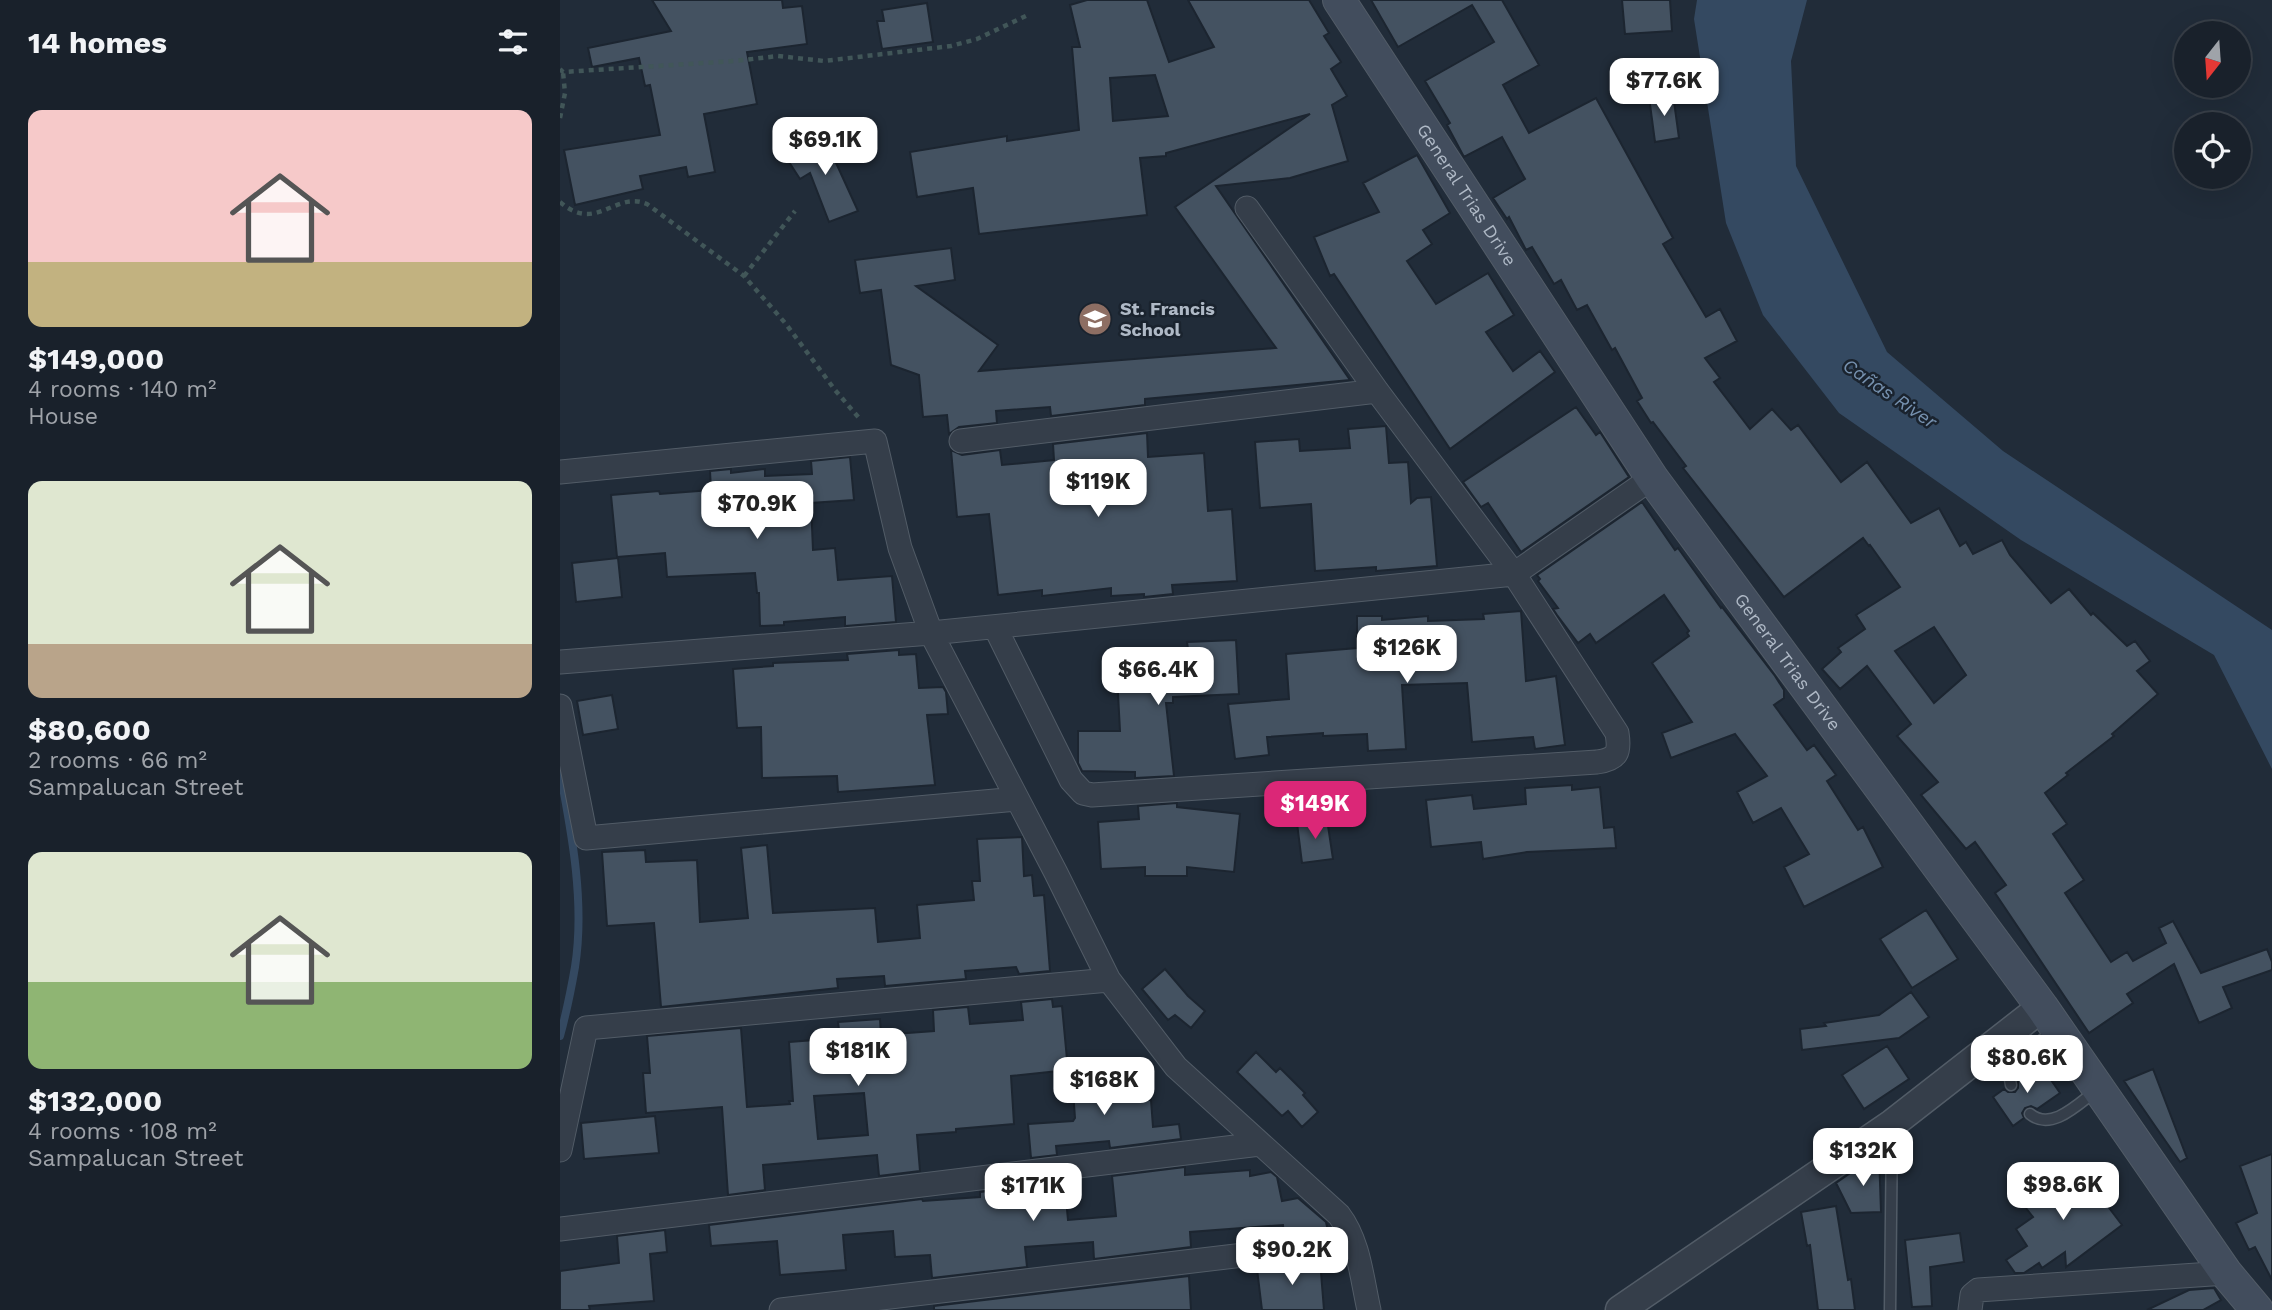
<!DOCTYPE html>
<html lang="en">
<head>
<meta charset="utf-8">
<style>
  :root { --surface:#19212b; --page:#222933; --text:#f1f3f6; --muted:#9fa3a9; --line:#373e47; --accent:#db2777 }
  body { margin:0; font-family:"Work Sans",sans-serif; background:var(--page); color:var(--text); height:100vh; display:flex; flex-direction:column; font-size:26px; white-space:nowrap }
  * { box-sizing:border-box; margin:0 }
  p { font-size:23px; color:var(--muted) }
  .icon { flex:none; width:38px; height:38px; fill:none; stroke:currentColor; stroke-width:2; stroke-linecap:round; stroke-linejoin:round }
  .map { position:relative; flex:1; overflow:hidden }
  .panel { display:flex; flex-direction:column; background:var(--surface); width:560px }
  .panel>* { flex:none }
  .needle { width:46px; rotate:197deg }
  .controls { position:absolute; left:1614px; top:21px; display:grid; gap:14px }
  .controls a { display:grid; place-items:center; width:77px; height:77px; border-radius:50%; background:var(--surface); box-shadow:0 7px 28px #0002,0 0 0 2px var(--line); font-size:35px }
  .price { position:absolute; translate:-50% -60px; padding:0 16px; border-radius:14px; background:#fff; color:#222; font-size:23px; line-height:46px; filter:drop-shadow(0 2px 4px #0008) }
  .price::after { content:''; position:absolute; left:50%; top:42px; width:21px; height:16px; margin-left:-10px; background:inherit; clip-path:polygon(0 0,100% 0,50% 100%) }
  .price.active { background:var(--accent); color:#fff }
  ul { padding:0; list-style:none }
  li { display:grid; align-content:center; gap:14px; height:371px; padding:0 28px }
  li span { display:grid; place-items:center; height:217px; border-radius:14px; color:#555 }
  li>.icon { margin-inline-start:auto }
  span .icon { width:126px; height:126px; fill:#fffc; stroke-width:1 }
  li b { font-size:30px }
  h2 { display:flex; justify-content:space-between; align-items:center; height:84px; padding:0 28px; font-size:30px }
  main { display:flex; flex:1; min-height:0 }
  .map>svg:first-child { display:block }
</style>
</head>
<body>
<main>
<section class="panel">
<h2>14 homes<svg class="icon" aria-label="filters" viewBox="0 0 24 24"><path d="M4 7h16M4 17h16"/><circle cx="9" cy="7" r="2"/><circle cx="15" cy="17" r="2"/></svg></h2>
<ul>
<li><span style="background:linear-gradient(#f6c9c9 70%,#c2b280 0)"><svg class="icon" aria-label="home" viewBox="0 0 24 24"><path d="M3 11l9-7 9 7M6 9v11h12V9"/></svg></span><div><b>$149,000</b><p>4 rooms · 140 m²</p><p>House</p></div></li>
<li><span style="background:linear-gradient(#dfe7d0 75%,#b9a48a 0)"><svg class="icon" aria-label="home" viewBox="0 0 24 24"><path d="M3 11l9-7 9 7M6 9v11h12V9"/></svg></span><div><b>$80,600</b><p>2 rooms · 66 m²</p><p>Sampalucan Street</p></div></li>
<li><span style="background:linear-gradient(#dfe7d0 60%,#8fb573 0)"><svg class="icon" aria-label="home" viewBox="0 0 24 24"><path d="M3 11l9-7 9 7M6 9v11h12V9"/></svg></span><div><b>$132,000</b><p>4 rooms · 108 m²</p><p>Sampalucan Street</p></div></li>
</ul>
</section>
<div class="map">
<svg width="1712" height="1310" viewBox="0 0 1712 1310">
  <rect width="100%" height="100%" fill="#212c39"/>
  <!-- water -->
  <path fill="#344961" d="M 1137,0 L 1247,0 L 1231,61 L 1236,166 L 1327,352 L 1443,451 L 1712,630 L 1712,769 L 1654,655 L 1461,540 L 1279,413 L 1203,315 L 1166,223 L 1134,19 Z"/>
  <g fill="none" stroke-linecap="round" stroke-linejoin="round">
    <!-- stream -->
    <path stroke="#344961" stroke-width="8" d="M 0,772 C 12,834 25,904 15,967 C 11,990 6,1014 0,1036"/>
  </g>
  <!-- building -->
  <path fill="#445261" stroke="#1c2530" stroke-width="2" fill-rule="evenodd" d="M 92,0 L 222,0 L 223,8 L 242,6 L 247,44 L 187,52 L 197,104 L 144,114 L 155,172 L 128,177 L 126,167 L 80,176 L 83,189 L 15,205 L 4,150 L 100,135 L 90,85 L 85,86 L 79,58 L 32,67 L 28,48 L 111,31 Z
    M 527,0 L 587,0 L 609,62 L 654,47 L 628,0 L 749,0 L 769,33 L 764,36 L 781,62 L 771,69 L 787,96 L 772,105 L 788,161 L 730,178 L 656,186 L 790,380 L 585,399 L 585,405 L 491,416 L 490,407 L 436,411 L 437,423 L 399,427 L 389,434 L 387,415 L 363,417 L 359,375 L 331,365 L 321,290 L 300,293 L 295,260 L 391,248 L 395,280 L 356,286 L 438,345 L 419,371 L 716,348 L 615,207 L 750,114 L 606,153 L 606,156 L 580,158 L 587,215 L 419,234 L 413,188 L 357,197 L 350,152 L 447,136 L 447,141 L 519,130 L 512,47 L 520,47 L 510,5 ZM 595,75 L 608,116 L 553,121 L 550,78 Z
    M 811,0 L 942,0 L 979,65 L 943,85 L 969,133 L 1036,98 L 1113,238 L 1103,244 L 1146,317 L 1160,309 L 1177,341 L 1145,358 L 1160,378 L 1154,382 L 1190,429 L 1212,409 L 1231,430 L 1238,425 L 1281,482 L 1307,462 L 1351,523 L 1379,508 L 1400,546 L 1406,542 L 1413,554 L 1442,540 L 1450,555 L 1491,603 L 1509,589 L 1531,615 L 1533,613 L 1567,646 L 1575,641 L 1590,661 L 1577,671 L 1598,694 L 1552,734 L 1554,736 L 1506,773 L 1508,775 L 1485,793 L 1507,824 L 1493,834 L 1524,880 L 1505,893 L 1551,962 L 1567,952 L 1573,961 L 1606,943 L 1599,928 L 1613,921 L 1641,973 L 1707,949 L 1712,962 L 1712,970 L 1663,987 L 1672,1008 L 1639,1023 L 1614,964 L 1567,994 L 1573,1003 L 1529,1033 L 1435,893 L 1446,885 L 1415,842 L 1406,849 L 1361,795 L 1378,782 L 1337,736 L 1351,724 L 1307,666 L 1280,689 L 1262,669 L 1281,652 L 1278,648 L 1305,629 L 1296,615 L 1340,587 L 1310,545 L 1309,546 L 1303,538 L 1224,597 L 1123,468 L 1126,466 L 1093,422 L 1091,423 L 1077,401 L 1082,398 L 1055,348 L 1052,350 L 1027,305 L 1017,310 L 1001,280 L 994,284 L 972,247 L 966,250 L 949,217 L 947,219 L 933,198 L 965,179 L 942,137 L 904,157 L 887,125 L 890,123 L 865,81 L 934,42 L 912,5 L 838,47 ZM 1374,627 L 1406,675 L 1374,703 L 1335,651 Z
    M 1062,0 L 1110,0 L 1112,31 L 1065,34 Z
    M 367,3 L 373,42 L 322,49 L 317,21 L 324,21 L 322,10 Z
    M 1113,94 L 1119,138 L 1095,142 L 1089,97 Z
    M 267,130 L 275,153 L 272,154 L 298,211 L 269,222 L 250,173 L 240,179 L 229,162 L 251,149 L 247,137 Z
    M 857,155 L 890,213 L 863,230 L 872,244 L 847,261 L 876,304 L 928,273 L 954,315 L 926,332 L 953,371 L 980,351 L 995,372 L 890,449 L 774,274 L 770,276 L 754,237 L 819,212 L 803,183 Z
    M 1016,407 L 1036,435 L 1040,432 L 1069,477 L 961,552 L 928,503 L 921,507 L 903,482 Z
    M 826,426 L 829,463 L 848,462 L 851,503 L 857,498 L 871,497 L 877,566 L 816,571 L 816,567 L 755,571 L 751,504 L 700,508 L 695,442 L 739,439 L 740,451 L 790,448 L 788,429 Z
    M 587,433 L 588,457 L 644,453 L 648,511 L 672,509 L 677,581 L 612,585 L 613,594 L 584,597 L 584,594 L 551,596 L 551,588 L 482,596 L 482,590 L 438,595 L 429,514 L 397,517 L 391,450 L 402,455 L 440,450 L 442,465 L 494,460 L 493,444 Z
    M 290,457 L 294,500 L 251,503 L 253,550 L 275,548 L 278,580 L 332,576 L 336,622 L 285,626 L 285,617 L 224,622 L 224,625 L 200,626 L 199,593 L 197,593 L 195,573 L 107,577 L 105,553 L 57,557 L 51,495 L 99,491 L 100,494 L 151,490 L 150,471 L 171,469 L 171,473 L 205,469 L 205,476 L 252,474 L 251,461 Z
    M 1082,502 L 1115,550 L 1118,548 L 1161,608 L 1162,607 L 1215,676 L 1224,690 L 1224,698 L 1214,705 L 1247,750 L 1254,745 L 1276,775 L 1267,781 L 1298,830 L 1303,827 L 1323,867 L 1244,907 L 1224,867 L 1249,854 L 1221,808 L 1193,823 L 1177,792 L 1207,776 L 1175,734 L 1111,758 L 1102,733 L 1132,722 L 1092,663 L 1129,636 L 1127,633 L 1129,631 L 1104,595 L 1036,643 L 1030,634 L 1018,643 L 997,615 L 993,609 L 998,608 L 978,581 L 980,579 L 977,575 Z
    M 58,558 L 62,597 L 16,602 L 12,563 Z
    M 961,611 L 966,681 L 996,676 L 1005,745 L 975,749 L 973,737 L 912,742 L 907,683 L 842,685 L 846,749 L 808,751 L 807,734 L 763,736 L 763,733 L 707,737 L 709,755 L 675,759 L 668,704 L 729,699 L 726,654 L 797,648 L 797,616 L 822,616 L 822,620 L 868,616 L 868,621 L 924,619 L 923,614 Z
    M 676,640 L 679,694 L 613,697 L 613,703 L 606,703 L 614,776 L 575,778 L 575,772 L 522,771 L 518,763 L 518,731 L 560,731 L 557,675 L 584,673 L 583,651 L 628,649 L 627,642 Z
    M 339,650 L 339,655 L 356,654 L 359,688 L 383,687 L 386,692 L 388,714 L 367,715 L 375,785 L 278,792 L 277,776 L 202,778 L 201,727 L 177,728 L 173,669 L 213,666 L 213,663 L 288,660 L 287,654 Z
    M 52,695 L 58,729 L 23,735 L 17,701 Z
    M 1012,785 L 1012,790 L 1040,787 L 1044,828 L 1054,827 L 1056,848 L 967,852 L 923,859 L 921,842 L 871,847 L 866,800 L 912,795 L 914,809 L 966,804 L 965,788 Z
    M 617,803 L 617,807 L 680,814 L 674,872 L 627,867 L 627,876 L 585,876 L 585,867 L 541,869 L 538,822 L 579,819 L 578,806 Z
    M 767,819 L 773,859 L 742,863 L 737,823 Z
    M 462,837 L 464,876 L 472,875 L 474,896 L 484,895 L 490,971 L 459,974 L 456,967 L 405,971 L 406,979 L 325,986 L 324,976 L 277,979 L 278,988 L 101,1007 L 94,923 L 47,926 L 42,852 L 85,850 L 86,862 L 137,860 L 140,922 L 188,918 L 181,848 L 207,845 L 213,913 L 315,908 L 318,942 L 360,938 L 357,905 L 414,900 L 412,881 L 420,881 L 417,839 Z
    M 1366,910 L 1398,959 L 1352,988 L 1320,939 Z
    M 605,969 L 628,996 L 645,1011 L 631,1028 L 615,1015 L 608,1020 L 582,989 Z
    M 1351,992 L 1369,1017 L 1339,1038 L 1242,1050 L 1240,1029 L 1266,1026 L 1264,1023 L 1319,1015 Z
    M 492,999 L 493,1007 L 502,1006 L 508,1070 L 451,1076 L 454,1124 L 396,1129 L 396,1132 L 357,1135 L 360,1171 L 319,1176 L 317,1155 L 203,1165 L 205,1190 L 168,1195 L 162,1107 L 86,1113 L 83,1073 L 90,1073 L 87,1036 L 181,1028 L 187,1107 L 230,1104 L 229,1101 L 233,1101 L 229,1042 L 280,1038 L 278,1022 L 320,1019 L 321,1035 L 374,1031 L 373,1010 L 408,1007 L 410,1024 L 463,1020 L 461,1002 ZM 304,1093 L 308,1135 L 258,1139 L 254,1096 Z
    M 1327,1046 L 1349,1079 L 1304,1109 L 1282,1075 Z
    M 696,1052 L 716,1072 L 720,1068 L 745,1093 L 743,1095 L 758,1112 L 742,1127 L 728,1111 L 722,1116 L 677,1072 Z
    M 1480,1064 L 1500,1093 L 1477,1109 L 1471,1106 L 1465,1108 L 1462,1113 L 1464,1118 L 1453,1126 L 1433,1097 L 1444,1089 L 1448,1092 L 1455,1092 L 1458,1088 L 1458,1079 Z
    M 1593,1069 L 1627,1158 L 1620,1162 L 1564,1081 Z
    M 584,1074 L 586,1100 L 591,1100 L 593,1127 L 619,1124 L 621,1139 L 550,1148 L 549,1141 L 496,1146 L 497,1155 L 471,1158 L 468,1124 L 513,1121 L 515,1118 L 512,1077 Z
    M 95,1116 L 99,1153 L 24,1159 L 21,1123 Z
    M 1319,1153 L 1321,1212 L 1291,1213 L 1276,1183 Z
    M 1712,1154 L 1712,1280 L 1695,1247 L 1689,1250 L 1676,1223 L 1697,1213 L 1680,1166 Z
    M 1515,1163 L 1562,1225 L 1506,1267 L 1505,1252 L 1482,1268 L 1479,1263 L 1464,1273 L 1455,1273 L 1446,1260 L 1467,1246 L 1456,1229 L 1473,1217 L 1462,1203 Z
    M 625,1167 L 625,1175 L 690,1170 L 690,1176 L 711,1172 L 717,1177 L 722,1201 L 738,1198 L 766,1222 L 768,1231 L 724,1236 L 723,1225 L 630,1232 L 631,1247 L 534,1259 L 533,1242 L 465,1247 L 467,1267 L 372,1278 L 370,1255 L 335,1257 L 333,1231 L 283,1235 L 286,1270 L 220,1275 L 217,1241 L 151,1246 L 149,1225 L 362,1199 L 363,1201 L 420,1197 L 420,1192 L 499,1182 L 500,1189 L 505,1188 L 508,1220 L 556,1216 L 552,1176 Z
    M 1276,1206 L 1288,1280 L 1291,1279 L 1295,1310 L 1258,1310 L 1250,1245 L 1247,1246 L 1241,1212 Z
    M 105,1230 L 107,1252 L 90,1254 L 94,1301 L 29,1306 L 30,1310 L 0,1310 L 0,1271 L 59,1263 L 57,1236 Z
    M 1400,1233 L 1404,1262 L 1370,1267 L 1372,1306 L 1352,1307 L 1345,1240 Z
    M 760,1260 L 764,1310 L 702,1310 L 697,1269 L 727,1266 L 727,1264 Z
    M 629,1276 L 631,1310 L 374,1310 L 374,1306 Z
    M 1654,1288 L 1661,1300 L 1643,1310 L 1587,1310 L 1629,1290 Z"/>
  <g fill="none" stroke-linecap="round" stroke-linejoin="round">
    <defs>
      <path id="service" d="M 1451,1085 C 1444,1060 1478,1044 1496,1030
        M 1470,1114 C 1492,1132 1519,1103 1537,1090
        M 1330,1310 L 1332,1127"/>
      <path id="minor" d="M 401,441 L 817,391
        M 0,472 L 315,441 L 340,548 L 371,633 L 496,873 L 549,980 L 616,1067 L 779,1215 C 799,1241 802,1279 809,1310
        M 435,627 L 511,780 L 523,793 L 532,795 L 1037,762 C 1058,759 1060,752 1057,733 L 954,574 L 817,391 L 687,208
        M 0,662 L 371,633 L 954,574 L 1092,478
        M 0,706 L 26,838 L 457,799
        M 0,1150 L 26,1028 L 549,980
        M 0,1229 L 700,1144
        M 221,1310 L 793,1242
        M 1410,1310 L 1412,1295 L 1418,1290 L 1666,1273"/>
      <path id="tertiary" d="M 1060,1310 L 1332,1124 L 1482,1007"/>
      <g id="secondary">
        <path id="s1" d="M 779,0 L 1092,478 L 1482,1007 L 1666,1273 L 1697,1310"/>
      </g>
    </defs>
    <!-- service casing -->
    <use href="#service" stroke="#525c67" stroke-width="13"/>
    <!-- minor casing -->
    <use href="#minor" stroke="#525c67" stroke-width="25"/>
    <!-- tertiary casing -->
    <use href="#tertiary" stroke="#525c67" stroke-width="31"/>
    <!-- secondary casing -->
    <use href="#secondary" stroke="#525c67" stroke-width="34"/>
    <!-- path -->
    <path stroke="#415658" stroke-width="4.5" stroke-dasharray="5 5" stroke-linecap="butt" d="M 0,69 L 3,72 L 175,61 L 218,56 L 264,61 L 391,46 L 417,39 L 470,14
      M 0,118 L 5,93 L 3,72
      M 0,202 C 37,234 55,190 87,204 L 184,276 L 226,324 L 275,390 L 299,418
      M 184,276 L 235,211"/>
    <!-- service -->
    <use href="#service" stroke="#353e4a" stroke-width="10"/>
    <!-- minor -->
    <use href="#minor" stroke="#353e4a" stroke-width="23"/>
    <!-- tertiary -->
    <use href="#tertiary" stroke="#353e4a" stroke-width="28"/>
    <!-- secondary -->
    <use href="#secondary" stroke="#424d5d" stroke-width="32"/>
  </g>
  <!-- icons -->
  <defs>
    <symbol id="school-disc" viewBox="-11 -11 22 22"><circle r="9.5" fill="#8d6e63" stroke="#1a232e"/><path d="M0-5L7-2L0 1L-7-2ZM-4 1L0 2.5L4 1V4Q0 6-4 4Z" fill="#fff"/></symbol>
  </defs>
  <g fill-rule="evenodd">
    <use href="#school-disc" x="516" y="300" width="38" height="38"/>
  </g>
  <g text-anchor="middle" stroke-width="5" stroke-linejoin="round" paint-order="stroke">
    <!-- street labels -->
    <g font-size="18" fill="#afb9c6" stroke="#1a232e">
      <text dy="6" stroke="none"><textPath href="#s1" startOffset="233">General Trias Drive</textPath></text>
      <text dy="6" stroke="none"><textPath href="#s1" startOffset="800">General Trias Drive</textPath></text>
    </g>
    <!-- poi labels -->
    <g font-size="18" font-weight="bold" fill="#afb9c6" stroke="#1a232e" text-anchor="start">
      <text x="560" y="315">St. Francis<tspan x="560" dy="21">School</tspan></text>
    </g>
    <!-- water labels -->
    <g font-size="19" font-style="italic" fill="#7691af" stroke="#1a232e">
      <text transform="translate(1330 393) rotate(34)" y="7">Cañas River</text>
    </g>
  </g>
</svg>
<div class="controls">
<a><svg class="needle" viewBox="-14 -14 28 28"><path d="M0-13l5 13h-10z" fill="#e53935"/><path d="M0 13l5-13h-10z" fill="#9fa3a9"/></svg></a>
<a><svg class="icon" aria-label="locate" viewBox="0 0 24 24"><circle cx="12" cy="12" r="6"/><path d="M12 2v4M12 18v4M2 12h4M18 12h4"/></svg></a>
</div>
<b class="price" style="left:1104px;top:118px">$77.6K</b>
<b class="price" style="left:265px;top:177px">$69.1K</b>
<b class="price" style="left:538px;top:519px">$119K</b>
<b class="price" style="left:197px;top:541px">$70.9K</b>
<b class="price" style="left:847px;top:685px">$126K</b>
<b class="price" style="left:598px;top:707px">$66.4K</b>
<b class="price active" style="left:755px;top:841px">$149K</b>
<b class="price" style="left:298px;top:1088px">$181K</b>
<b class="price" style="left:1467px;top:1095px">$80.6K</b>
<b class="price" style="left:544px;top:1117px">$168K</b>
<b class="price" style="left:1303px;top:1188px">$132K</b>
<b class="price" style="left:1503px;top:1222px">$98.6K</b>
<b class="price" style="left:473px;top:1223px">$171K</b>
<b class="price" style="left:732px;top:1287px">$90.2K</b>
</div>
</main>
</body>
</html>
